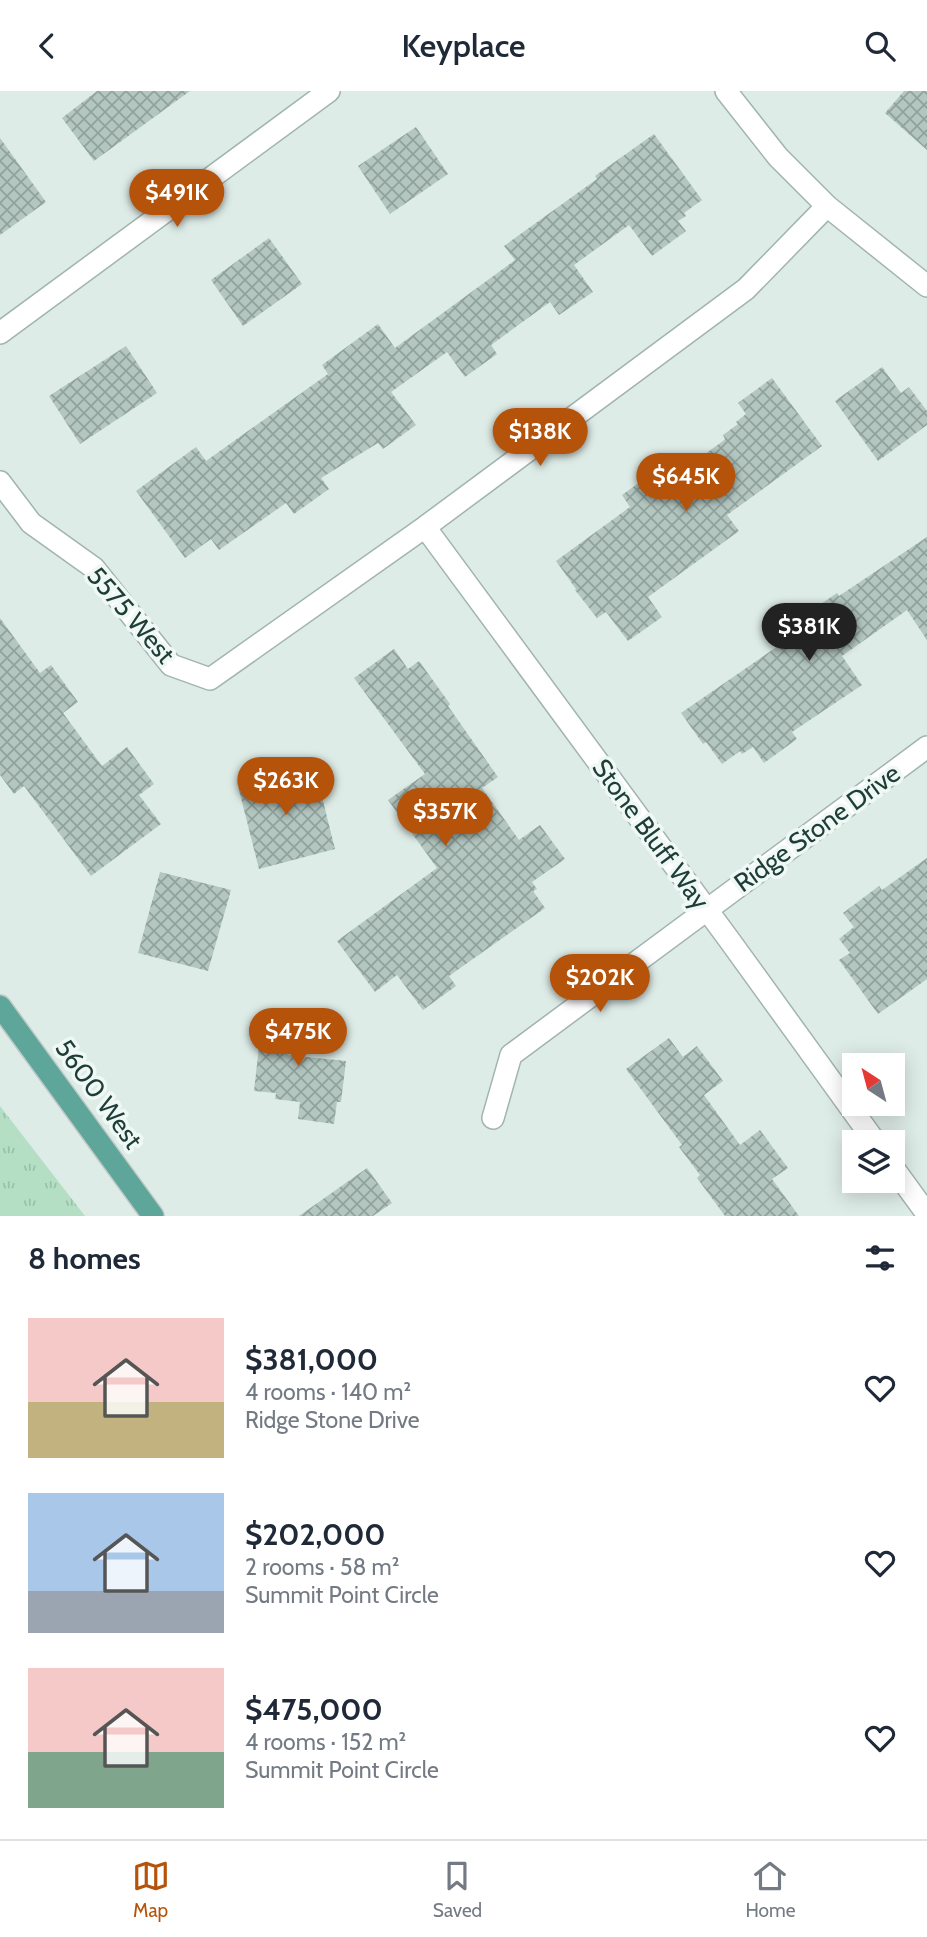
<!DOCTYPE html>
<html lang="en">
<head>
<meta charset="utf-8">
<style>
  :root { --surface:#fff; --page:#f2f2f3; --text:#1f2937; --muted:#747a83; --line:#e0e1e3; --accent:#b45309 }
  body { margin:0; font-family:Cabin,sans-serif; background:var(--page); color:var(--text); height:100vh; display:flex; flex-direction:column; font-size:26px; white-space:nowrap }
  * { box-sizing:border-box; margin:0 }
  p { font-size:23px; color:var(--muted) }
  .icon { flex:none; width:38px; height:38px; fill:none; stroke:currentColor; stroke-width:2; stroke-linecap:round; stroke-linejoin:round }
  .map { position:relative; height:1125px; overflow:hidden }
  .drawer { display:flex; flex-direction:column; background:var(--surface); flex:1 }
  .drawer>* { flex:none }
  .needle { width:46px; rotate:324deg }
  .fabs { position:absolute; left:842px; top:962px; display:grid; gap:14px }
  .fabs a { display:grid; place-items:center; width:63px; height:63px; border-radius:0px; background:var(--surface); box-shadow:0 4px 18px #0003; font-size:35px }
  .price { position:absolute; translate:-50% -60px; padding:0 16px; border-radius:24px; background:var(--accent); color:#fff; font-size:23px; line-height:46px; filter:drop-shadow(0 2px 4px #0008) }
  .price::after { content:''; position:absolute; left:50%; top:42px; width:21px; height:16px; margin-left:-10px; background:inherit; clip-path:polygon(0 0,100% 0,50% 100%) }
  .price.on { background:#222; color:#fff }
  ul { padding:0; list-style:none }
  li { display:flex; align-items:center; gap:21px; height:175px; padding:0 28px }
  li span { display:grid; place-items:center; flex:none; width:196px; height:140px; border-radius:0px; color:#555 }
  li>.icon { margin-inline-start:auto }
  span .icon { width:84px; height:84px; fill:#fffc; stroke-width:1 }
  li b { font-size:30px }
  h2 { display:flex; justify-content:space-between; align-items:center; height:84px; padding:0 28px; font-size:30px }
  header { display:flex; justify-content:space-between; align-items:center; height:91px; padding:0 28px; background:var(--surface); font-size:32px; font-weight:600 }
  .menu { display:flex; justify-content:space-around; align-items:center; height:98px; border-top:2px solid var(--line); background:var(--surface); font-size:19px; color:var(--muted) }
  .menu a { display:grid; justify-items:center; gap:4px }
  .menu .on { color:var(--accent) }
  .map>svg:first-child { display:block }
</style>
</head>
<body>
<header><svg class="icon" aria-label="back" viewBox="0 0 24 24"><path d="M15 5l-7 7 7 7"/></svg>Keyplace<svg class="icon" aria-label="search" viewBox="0 0 24 24"><circle cx="10" cy="10" r="6"/><path d="M15 15l6 6"/></svg></header>
<div class="map">
<svg width="927" height="1125" viewBox="0 0 927 1125">
  <defs>
    <pattern id="grass-tufts" width="24" height="20" patternUnits="userSpaceOnUse" patternTransform="scale(1.75)"><rect width="24" height="20" fill="#b4dfc4"/><path d="M3 7l-1-3M5 7V3M7 7l1-3M15 17l-1-3M17 17v-4M19 17l1-3" fill="none" stroke="#9ac0a9"/></pattern>
    <pattern id="building-cross-hatch" width="8" height="8" patternUnits="userSpaceOnUse" patternTransform="scale(1.75)"><rect width="8" height="8" fill="#b3c6c0"/><path d="M0 0l8 8M0 8l8-8" fill="none" stroke="#91a29d"/></pattern>
  </defs>
  <rect width="100%" height="100%" fill="#deece7"/>
  <!-- grass -->
  <path fill="url(#grass-tufts)" d="M 0,1015 L 85,1125 L 0,1125 Z"/>
  <!-- building -->
  <path fill="url(#building-cross-hatch)" d="M 97,0 L 190,0 L 94,70 L 62,27 Z
    M 904,0 L 927,0 L 927,59 L 885,22 Z
    M 416,36 L 448,83 L 390,123 L 358,75 Z
    M 654,43 L 702,109 L 684,122 L 686,125 L 678,130 L 686,140 L 652,165 L 629,134 L 574,174 L 593,201 L 559,224 L 550,211 L 491,254 L 497,263 L 465,286 L 447,261 L 391,301 L 416,334 L 383,358 L 378,352 L 321,387 L 329,398 L 294,423 L 286,412 L 219,459 L 211,448 L 185,467 L 136,400 L 196,356 L 206,370 L 328,283 L 322,274 L 378,233 L 395,257 L 515,169 L 504,155 L 597,88 L 595,85 Z
    M 0,47 L 46,111 L 0,144 Z
    M 269,147 L 302,193 L 243,235 L 211,189 Z
    M 126,255 L 157,302 L 80,353 L 49,305 Z
    M 882,276 L 901,302 L 909,296 L 927,320 L 927,334 L 878,370 L 835,310 Z
    M 772,287 L 822,355 L 727,424 L 739,440 L 648,506 L 662,526 L 628,550 L 606,521 L 597,527 L 575,499 L 576,498 L 556,470 L 630,416 L 622,404 L 655,380 L 664,393 L 723,350 L 725,348 L 723,344 L 738,333 L 736,331 L 746,323 L 738,312 Z
    M 927,446 L 927,549 L 907,519 L 842,565 L 862,594 L 792,641 L 797,648 L 764,672 L 753,656 L 742,663 L 740,660 L 722,673 L 706,651 L 703,653 L 681,622 L 778,555 L 770,543 L 810,516 L 812,519 L 837,502 L 839,505 Z
    M 0,527 L 40,582 L 51,574 L 78,611 L 63,622 L 102,675 L 127,656 L 154,693 L 139,704 L 161,733 L 91,785 L 24,695 L 14,703 L 0,684 Z
    M 394,558 L 408,578 L 419,570 L 450,613 L 448,615 L 498,686 L 482,697 L 519,749 L 540,734 L 565,768 L 532,791 L 537,798 L 533,800 L 545,817 L 449,885 L 456,895 L 423,919 L 397,884 L 375,901 L 337,850 L 437,777 L 388,709 L 425,683 L 354,587 Z
    M 315,678 L 335,758 L 259,778 L 237,691 L 281,679 L 283,686 Z
    M 927,767 L 927,888 L 878,923 L 839,869 L 850,862 L 839,848 L 854,836 L 843,822 L 879,795 L 882,799 Z
    M 160,781 L 231,799 L 208,880 L 138,862 Z
    M 263,920 L 305,925 L 305,929 L 333,931 L 287,964 L 346,970 L 341,1011 L 337,1011 L 334,1033 L 298,1028 L 300,1011 L 275,1008 L 276,1002 L 254,1000 Z
    M 669,947 L 683,966 L 697,955 L 723,990 L 704,1004 L 740,1054 L 760,1039 L 788,1077 L 772,1088 L 799,1125 L 725,1125 L 697,1087 L 700,1084 L 679,1056 L 682,1054 L 626,978 Z
    M 367,1077 L 392,1112 L 373,1125 L 299,1125 Z"/>
  <g fill="none" stroke-linecap="round" stroke-linejoin="round">
    <defs>
      <path id="minor" d="M 726,0 L 778,66 L 827,115 L 927,195
        M 0,242 L 329,0
        M 0,391 L 31,432 L 94,477 L 171,574 L 210,588 L 425,436 L 746,198 L 827,115
        M 425,436 L 730,850 L 876,1052
        M 493,1027 L 511,964 L 927,656
        M 892,1075 L 927,1123"/>
      <path id="major" d="M 0,915 L 153,1125"/>
    </defs>
    <!-- minor casing -->
    <use href="#minor" stroke="#a1b4af" stroke-width="24"/>
    <!-- major casing -->
    <use href="#major" stroke="#c0c9c7" stroke-width="24"/>
    <!-- minor -->
    <use href="#minor" stroke="#fff" stroke-width="21"/>
    <!-- major -->
    <use href="#major" stroke="#5ea69a" stroke-width="21"/>
  </g>
  <g text-anchor="middle" stroke-width="7" stroke-linejoin="round" paint-order="stroke">
    <!-- street labels -->
    <g font-size="26" fill="#1e3d37" stroke="#eff8f4">
      <text transform="translate(131 524) rotate(49)" y="9">5575 West</text>
      <text transform="translate(817 737) rotate(-36)" y="9">Ridge Stone Drive</text>
      <text transform="translate(651 743) rotate(54)" y="9">Stone Bluff Way</text>
      <text transform="translate(99 1003) rotate(54)" y="9">5600 West</text>
    </g>
  </g>
</svg>
<div class="fabs">
<a><svg class="needle" viewBox="-14 -14 28 28"><path d="M0-13l5 13h-10z" fill="#e53935"/><path d="M0 13l5-13h-10z" fill="#747a83"/></svg></a>
<a><svg class="icon" aria-label="layers" viewBox="0 0 24 24"><path d="M12 4l9 5-9 5-9-5zM3 14l9 5 9-5"/></svg></a>
</div>
<b class="price" style="left:177px;top:138px">$491K</b>
<b class="price" style="left:540px;top:377px">$138K</b>
<b class="price" style="left:686px;top:422px">$645K</b>
<b class="price on" style="left:809px;top:572px">$381K</b>
<b class="price" style="left:286px;top:726px">$263K</b>
<b class="price" style="left:445px;top:757px">$357K</b>
<b class="price" style="left:600px;top:923px">$202K</b>
<b class="price" style="left:298px;top:977px">$475K</b>
</div>
<section class="drawer">
<h2>8 homes<svg class="icon" aria-label="filters" viewBox="0 0 24 24"><path d="M4 7h16M4 17h16"/><circle cx="9" cy="7" r="2"/><circle cx="15" cy="17" r="2"/></svg></h2>
<ul>
<li><span style="background:linear-gradient(#f6c9c9 60%,#c2b280 0)"><svg class="icon" aria-label="home" viewBox="0 0 24 24"><path d="M3 11l9-7 9 7M6 9v11h12V9"/></svg></span><div><b>$381,000</b><p>4 rooms · 140 m²</p><p>Ridge Stone Drive</p></div><svg class="icon" aria-label="heart" viewBox="0 0 24 24"><path d="M12 20l-8-8c-3-5 5-10 8-4 3-6 11-1 8 4z"/></svg></li>
<li><span style="background:linear-gradient(#a9c7e8 70%,#9aa5b1 0)"><svg class="icon" aria-label="home" viewBox="0 0 24 24"><path d="M3 11l9-7 9 7M6 9v11h12V9"/></svg></span><div><b>$202,000</b><p>2 rooms · 58 m²</p><p>Summit Point Circle</p></div><svg class="icon" aria-label="heart" viewBox="0 0 24 24"><path d="M12 20l-8-8c-3-5 5-10 8-4 3-6 11-1 8 4z"/></svg></li>
<li><span style="background:linear-gradient(#f6c9c9 60%,#7fa58c 0)"><svg class="icon" aria-label="home" viewBox="0 0 24 24"><path d="M3 11l9-7 9 7M6 9v11h12V9"/></svg></span><div><b>$475,000</b><p>4 rooms · 152 m²</p><p>Summit Point Circle</p></div><svg class="icon" aria-label="heart" viewBox="0 0 24 24"><path d="M12 20l-8-8c-3-5 5-10 8-4 3-6 11-1 8 4z"/></svg></li>
</ul>
</section>
<nav class="menu">
<a class="on"><svg class="icon" aria-label="map" viewBox="0 0 24 24"><path d="M3 6l6-2 6 2 6-2v14l-6 2-6-2-6 2zM9 4v14M15 6v14"/></svg>Map</a>
<a><svg class="icon" aria-label="saved" viewBox="0 0 24 24"><path d="M7 4h10v16l-5-4-5 4z"/></svg>Saved</a>
<a><svg class="icon" aria-label="home" viewBox="0 0 24 24"><path d="M3 11l9-7 9 7M6 9v11h12V9"/></svg>Home</a>
</nav>
</body>
</html>
